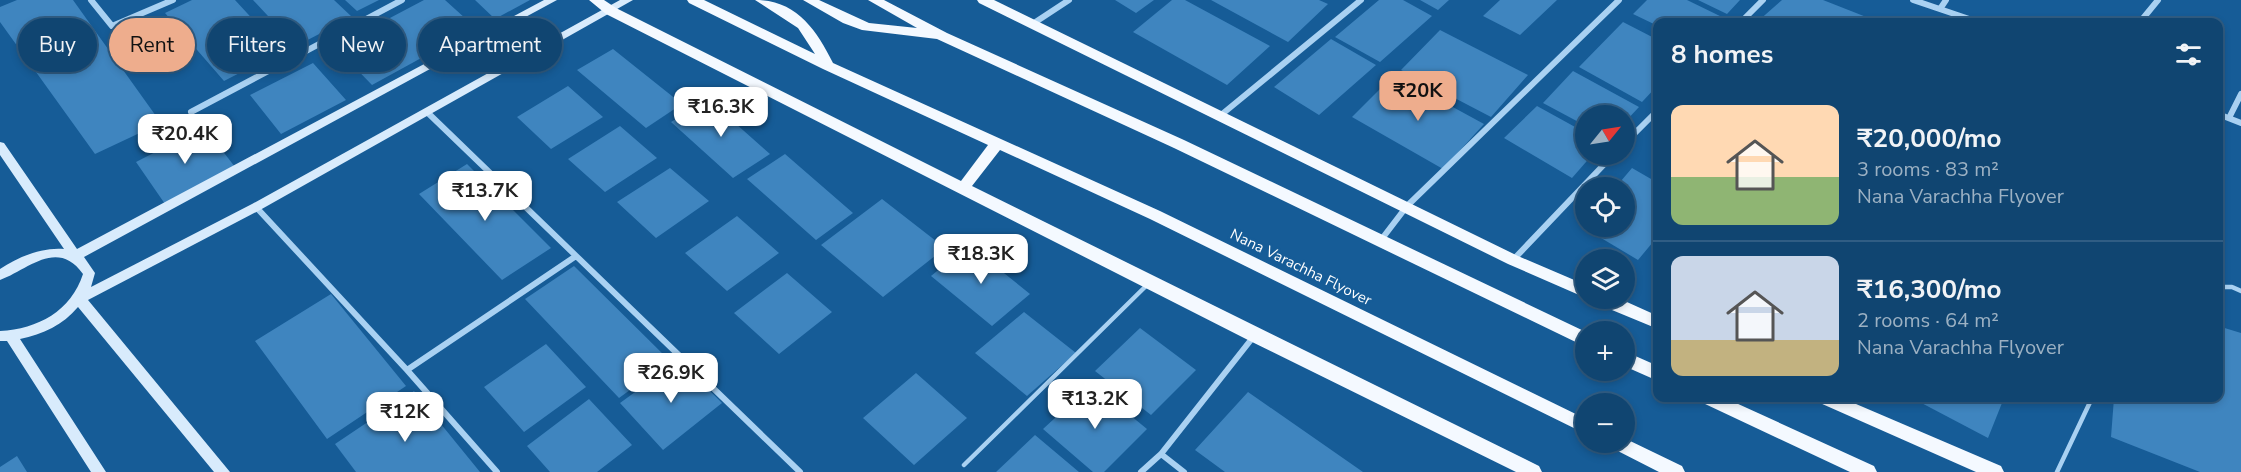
<!DOCTYPE html>
<html lang="en">
<head>
<meta charset="utf-8">
<style>
  :root { --surface:#104571; --page:#194c76; --text:#f1f3f6; --muted:#9cb1c3; --line:#305d84; --accent:#eead8d }
  body { margin:0; font-family:"Nunito Sans",sans-serif; background:var(--page); color:var(--text); height:100vh; display:flex; flex-direction:column; font-size:22px; white-space:nowrap }
  * { box-sizing:border-box; margin:0 }
  p { font-size:20px; color:var(--muted) }
  .icon { flex:none; width:33px; height:33px; fill:none; stroke:currentColor; stroke-width:2; stroke-linecap:round; stroke-linejoin:round }
  .map { position:relative; flex:1; overflow:hidden }
  .side { position:absolute; left:1653px; top:18px; width:570px; height:384px; display:flex; flex-direction:column; background:var(--surface); border-radius:12px; box-shadow:0 3px 9px #0003,0 0 0 2px var(--line) }
  .side>* { flex:none }
  .top-card { position:absolute; left:18px; top:18px; width:570px; height:54px; display:flex; gap:12px }
  .needle { width:39px; rotate:60deg }
  .fabs { position:absolute; left:1575px; top:105px; display:grid; gap:12px }
  .fabs a { display:grid; place-items:center; width:60px; height:60px; border-radius:50%; background:var(--surface); box-shadow:0 3px 9px #0003,0 0 0 2px var(--line); font-size:30px }
  .price { position:absolute; translate:-50% -51px; padding:0 14px; border-radius:12px; background:#fff; color:#222; font-size:20px; line-height:39px; filter:drop-shadow(0 2px 3px #0008) }
  .price::after { content:''; position:absolute; left:50%; top:36px; width:18px; height:14px; margin-left:-9px; background:inherit; clip-path:polygon(0 0,100% 0,50% 100%) }
  .price.selected { background:var(--accent); color:#111 }
  ul { padding:0; list-style:none }
  li { display:flex; align-items:center; gap:18px; height:150px; padding:0 18px }
  li+li { border-top:2px solid var(--line) }
  li span { display:grid; place-items:center; flex:none; width:168px; height:120px; border-radius:12px; color:#555 }
  li>.icon { margin-inline-start:auto }
  span .icon { width:72px; height:72px; fill:#fffc; stroke-width:1 }
  li b { font-size:26px }
  h2 { display:flex; justify-content:space-between; align-items:center; height:72px; padding:0 18px; font-size:26px }
  .chip { padding:0 21px; border-radius:27px; background:var(--surface); box-shadow:0 3px 9px #0003,0 0 0 2px var(--line); font-size:21px; line-height:54px }
  .chip.selected { background:var(--accent); color:#111 }
  .map>svg:first-child { display:block }
</style>
</head>
<body>
<div class="map">
<svg width="2241" height="472" viewBox="0 0 2241 472">
  <rect width="100%" height="100%" fill="#165c97"/>
  <!-- building -->
  <path fill="#3f85bf" d="M 17,0 L 73,0 L 161,123 L 95,154 L 0,22 L 0,7 Z
    M 192,0 L 235,0 L 282,51 L 224,81 L 165,13 Z
    M 253,0 L 334,0 L 352,17 L 296,46 Z
    M 345,0 L 379,0 L 357,11 Z
    M 424,0 L 445,0 L 476,28 L 372,85 L 335,47 Z
    M 475,0 L 530,0 L 495,19 Z
    M 1115,0 L 1154,0 L 1136,13 Z
    M 1172,0 L 1185,0 L 1270,46 L 1227,85 L 1133,32 Z
    M 1211,0 L 1319,0 L 1328,4 L 1288,42 Z
    M 1379,0 L 1403,0 L 1432,16 L 1380,62 L 1335,37 Z
    M 1420,0 L 1449,0 L 1438,10 Z
    M 1500,0 L 1557,0 L 1520,35 L 1483,16 Z
    M 1647,0 L 1687,0 L 1724,18 L 1720,22 L 1658,22 L 1658,26 L 1633,14 Z
    M 1698,0 L 1740,0 L 1727,14 Z
    M 1782,0 L 1823,0 L 1879,22 L 1757,22 Z
    M 1623,22 L 1658,40 L 1658,85 L 1642,102 L 1579,67 Z
    M 1440,30 L 1528,75 L 1491,117 L 1401,70 Z
    M 1331,39 L 1376,65 L 1319,115 L 1274,87 Z
    M 613,49 L 682,104 L 646,128 L 577,70 Z
    M 313,63 L 346,100 L 281,134 L 250,95 Z
    M 1573,71 L 1639,107 L 1624,123 L 1624,116 L 1586,116 L 1586,126 L 1543,103 Z
    M 1394,75 L 1484,124 L 1443,169 L 1352,117 Z
    M 568,86 L 603,117 L 551,149 L 517,117 Z
    M 708,99 L 770,154 L 733,178 L 671,122 Z
    M 1537,106 L 1586,133 L 1586,154 L 1593,154 L 1572,178 L 1504,138 Z
    M 620,126 L 657,158 L 605,192 L 568,159 Z
    M 204,127 L 235,167 L 165,204 L 136,162 Z
    M 785,154 L 853,213 L 816,240 L 747,179 Z
    M 467,164 L 551,248 L 502,280 L 419,194 Z
    M 670,168 L 709,201 L 656,238 L 617,202 Z
    M 1632,168 L 1658,183 L 1658,236 L 1638,260 L 1581,226 L 1586,221 L 1586,226 L 1624,226 L 1624,188 L 1615,188 Z
    M 882,199 L 945,248 L 883,297 L 821,245 Z
    M 737,216 L 779,253 L 727,291 L 685,253 Z
    M 969,245 L 1030,294 L 992,326 L 931,276 Z
    M 574,266 L 670,361 L 619,398 L 525,299 Z
    M 787,273 L 832,312 L 779,354 L 734,313 Z
    M 331,294 L 406,386 L 327,439 L 255,341 Z
    M 1024,312 L 1076,353 L 1027,396 L 975,353 Z
    M 2218,326 L 2241,333 L 2241,472 L 2200,472 L 2111,437 L 2114,398 L 2218,398 Z
    M 1140,328 L 1196,370 L 1151,415 L 1095,371 Z
    M 546,344 L 586,387 L 524,432 L 484,387 Z
    M 679,360 L 722,403 L 663,450 L 620,403 Z
    M 916,373 L 967,418 L 914,465 L 863,418 Z
    M 1092,384 L 1147,429 L 1104,472 L 1093,472 L 1043,429 Z
    M 414,391 L 480,472 L 356,472 L 335,444 Z
    M 1248,392 L 1363,472 L 1225,472 L 1195,450 Z
    M 1912,398 L 2004,398 L 1988,438 Z
    M 589,399 L 632,445 L 597,472 L 550,472 L 527,446 Z
    M 1035,435 L 1079,472 L 996,472 Z
    M 17,456 L 27,472 L 0,472 L 0,467 Z"/>
  <g fill="none" stroke-linecap="round" stroke-linejoin="round">
    <!-- lane -->
    <path stroke="#a9d1f2" stroke-width="4.5" d="M 2218,287 L 2232,287 L 2241,291
      M 964,465 L 1148,284
      M 2057,472 L 2092,398"/>
    <!-- street -->
    <path stroke="#a9d1f2" stroke-width="6" d="M 91,0 L 112,26 L 173,0
      M 1913,0 L 1978,22
      M 1940,9 L 1946,0
      M 1741,22 L 1763,0
      M 2140,22 L 2158,0
      M 1034,23 L 1069,0
      M 191,112 L 402,0
      M 428,113 L 800,472
      M 2218,114 L 2241,123
      M 1221,115 L 1361,0
      M 2229,118 L 2241,94
      M 1624,144 L 1658,110
      M 256,207 L 407,370 L 497,472
      M 1381,240 L 1407,206 L 1619,0
      M 1513,260 L 1614,154
      M 407,370 L 576,256
      M 1161,454 L 1184,472
      M 1141,472 L 1161,454 L 1254,336"/>
    <!-- secondary -->
    <path fill="#d8ebfc" fill-rule="evenodd" d="M 544,0 L 557,0 L 84,257 L 95,273 L 91,287 L 252,204 L 620,0 L 633,0 L 260,210 L 88,300 L 230,472 L 214,472 L 78,307 C 63,325 43,334 20,339 L 106,472 L 91,472 L 7,341 L 0,341 L 0,331 C 38,329 71,311 83,274 C 57,238 28,270 0,280 L 0,269 C 18,257 42,247 64,249 L 0,155 L 0,142 L 4,143 L 77,249 Z"/>
    <!-- primary -->
    <path fill="#f4f9ff" fill-rule="evenodd" d="M 589,0 L 604,0 L 616,8 L 961,181 L 988,145 L 823,69 L 689,3 L 687,0 L 704,0 L 815,54 L 798,28 L 755,0 C 796,0 816,29 833,63 L 1160,211 L 1586,419 L 1586,434 L 1150,219 L 1000,150 L 972,186 L 1539,466 L 1542,472 L 1516,472 L 1248,340 L 606,14 Z
      M 803,0 L 819,0 L 869,23 L 917,28 L 868,0 L 884,0 L 947,33 L 1184,140 L 1586,332 L 1586,347 L 1174,148 L 937,39 L 862,30 L 843,23 Z
      M 977,0 L 994,0 L 1518,256 L 1586,285 L 1586,298 L 1508,264 L 979,3 Z
      M 1593,298 L 1618,298 L 1658,316 L 1658,329 L 1595,303 Z
      M 1624,351 L 1658,366 L 1658,381 L 1624,366 Z
      M 1701,398 L 1725,398 L 1874,466 L 1877,472 L 1850,472 L 1703,403 Z
      M 1818,398 L 1842,398 L 2001,466 L 2004,472 L 1976,472 L 1820,403 Z
      M 1624,438 L 1682,466 L 1685,472 L 1659,472 L 1610,447 L 1608,442 L 1624,442 Z"/>
  </g>
  <g text-anchor="middle" stroke-width="5" stroke-linejoin="round" paint-order="stroke">
    <!-- street labels -->
    <g font-size="15" fill="#fff" stroke="#165c97">
      <text transform="translate(1301 267) rotate(26)" y="5">Nana Varachha Flyover</text>
    </g>
  </g>
</svg>
<div class="fabs">
<a><svg class="needle" viewBox="-14 -14 28 28"><path d="M0-13l5 13h-10z" fill="#e53935"/><path d="M0 13l5-13h-10z" fill="#9cb1c3"/></svg></a>
<a><svg class="icon" aria-label="locate" viewBox="0 0 24 24"><circle cx="12" cy="12" r="6"/><path d="M12 2v4M12 18v4M2 12h4M18 12h4"/></svg></a>
<a><svg class="icon" aria-label="layers" viewBox="0 0 24 24"><path d="M12 4l9 5-9 5-9-5zM3 14l9 5 9-5"/></svg></a>
<a>+</a>
<a>−</a>
</div>
<b class="price selected" style="left:1418px;top:122px">₹20K</b>
<b class="price" style="left:721px;top:138px">₹16.3K</b>
<b class="price" style="left:185px;top:165px">₹20.4K</b>
<b class="price" style="left:485px;top:222px">₹13.7K</b>
<b class="price" style="left:981px;top:285px">₹18.3K</b>
<b class="price" style="left:671px;top:404px">₹26.9K</b>
<b class="price" style="left:1095px;top:430px">₹13.2K</b>
<b class="price" style="left:405px;top:443px">₹12K</b>
<div class="top-card">
<a class="chip">Buy</a>
<a class="chip selected">Rent</a>
<a class="chip">Filters</a>
<a class="chip">New</a>
<a class="chip">Apartment</a>
</div>
<section class="side">
<h2>8 homes<svg class="icon" aria-label="filters" viewBox="0 0 24 24"><path d="M4 7h16M4 17h16"/><circle cx="9" cy="7" r="2"/><circle cx="15" cy="17" r="2"/></svg></h2>
<ul>
<li><span style="background:linear-gradient(#ffd9b3 60%,#8fb573 0)"><svg class="icon" aria-label="home" viewBox="0 0 24 24"><path d="M3 11l9-7 9 7M6 9v11h12V9"/></svg></span><div><b>₹20,000/mo</b><p>3 rooms · 83 m²</p><p>Nana Varachha Flyover</p></div></li>
<li><span style="background:linear-gradient(#c9d6e8 70%,#c2b280 0)"><svg class="icon" aria-label="home" viewBox="0 0 24 24"><path d="M3 11l9-7 9 7M6 9v11h12V9"/></svg></span><div><b>₹16,300/mo</b><p>2 rooms · 64 m²</p><p>Nana Varachha Flyover</p></div></li>
</ul>
</section>
</div>
</body>
</html>
